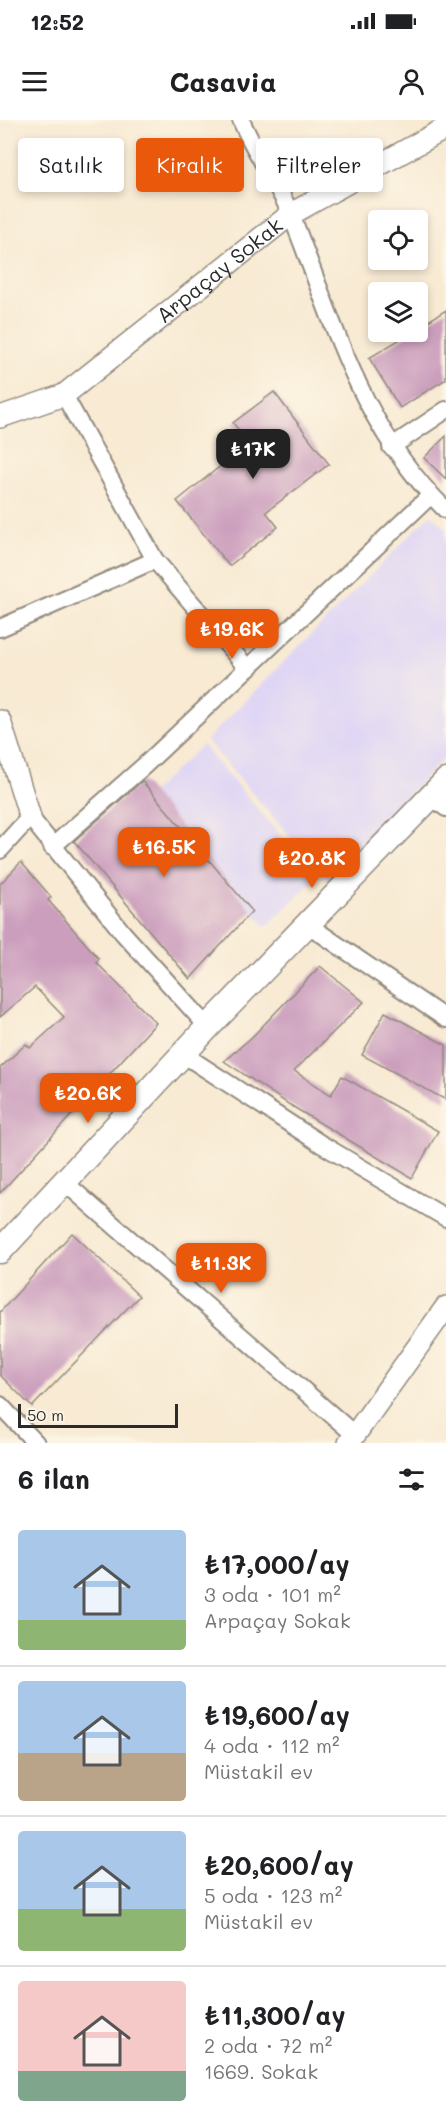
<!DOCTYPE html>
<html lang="tr">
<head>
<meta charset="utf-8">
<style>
  :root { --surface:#fff; --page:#f2f2f2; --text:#202124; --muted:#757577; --line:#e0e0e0; --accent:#ea580c }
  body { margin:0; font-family:Mali,sans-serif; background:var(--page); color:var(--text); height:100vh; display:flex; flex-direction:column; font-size:22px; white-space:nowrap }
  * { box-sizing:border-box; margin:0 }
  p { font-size:20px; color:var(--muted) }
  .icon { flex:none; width:33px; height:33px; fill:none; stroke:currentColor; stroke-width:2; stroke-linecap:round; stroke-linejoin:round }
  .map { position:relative; height:1323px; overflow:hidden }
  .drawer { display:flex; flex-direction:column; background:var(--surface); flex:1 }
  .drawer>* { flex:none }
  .guide { position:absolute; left:18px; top:18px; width:411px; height:54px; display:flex; gap:12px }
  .tools { position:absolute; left:368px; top:90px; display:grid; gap:12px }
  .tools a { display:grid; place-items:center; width:60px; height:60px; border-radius:6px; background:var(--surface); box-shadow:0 3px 9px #0003; font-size:30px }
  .scale { position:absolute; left:18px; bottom:15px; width:160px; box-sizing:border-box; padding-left:6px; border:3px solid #2b2b2b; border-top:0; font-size:16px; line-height:21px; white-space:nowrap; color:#2b2b2b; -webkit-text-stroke:4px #fcf5e5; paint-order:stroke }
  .price { position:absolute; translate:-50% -51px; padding:0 14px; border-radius:12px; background:var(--accent); color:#fff; font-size:20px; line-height:39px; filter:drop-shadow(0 2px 3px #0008) }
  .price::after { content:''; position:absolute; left:50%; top:36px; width:18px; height:14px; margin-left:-9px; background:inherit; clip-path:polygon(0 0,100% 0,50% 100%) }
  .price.selected { background:#222; color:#fff }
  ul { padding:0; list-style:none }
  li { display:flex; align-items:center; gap:18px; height:150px; padding:0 18px }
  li+li { border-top:2px solid var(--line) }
  li span { display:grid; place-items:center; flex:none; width:168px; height:120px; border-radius:6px; color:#555 }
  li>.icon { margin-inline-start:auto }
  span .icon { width:72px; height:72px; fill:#fffc; stroke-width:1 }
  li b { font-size:26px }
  h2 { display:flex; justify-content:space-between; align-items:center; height:72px; padding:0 18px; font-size:26px }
  .chip { padding:0 21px; border-radius:6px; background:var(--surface); box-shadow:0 3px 9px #0003; font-size:21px; line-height:54px }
  .chip.selected { background:var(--accent); color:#fff }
  .status { display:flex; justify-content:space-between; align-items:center; height:42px; padding:0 30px; background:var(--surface); direction:ltr }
  .status svg { height:16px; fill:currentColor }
  header { display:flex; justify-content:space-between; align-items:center; height:78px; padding:0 18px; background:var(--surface); font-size:27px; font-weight:800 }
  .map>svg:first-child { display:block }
</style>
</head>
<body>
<div class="status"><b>12:52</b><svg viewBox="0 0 49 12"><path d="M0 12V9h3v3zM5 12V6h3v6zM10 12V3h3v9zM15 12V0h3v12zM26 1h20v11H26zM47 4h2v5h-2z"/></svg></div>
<header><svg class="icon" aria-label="menu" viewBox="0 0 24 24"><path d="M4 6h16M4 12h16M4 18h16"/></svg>Casavia<svg class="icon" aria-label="person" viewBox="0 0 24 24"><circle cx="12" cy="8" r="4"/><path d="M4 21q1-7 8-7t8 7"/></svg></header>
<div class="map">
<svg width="446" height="1323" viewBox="0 0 446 1323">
  <rect width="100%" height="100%" fill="#fcf5e5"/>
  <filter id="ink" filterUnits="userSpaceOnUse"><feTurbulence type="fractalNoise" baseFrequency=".0167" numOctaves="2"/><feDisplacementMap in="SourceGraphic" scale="12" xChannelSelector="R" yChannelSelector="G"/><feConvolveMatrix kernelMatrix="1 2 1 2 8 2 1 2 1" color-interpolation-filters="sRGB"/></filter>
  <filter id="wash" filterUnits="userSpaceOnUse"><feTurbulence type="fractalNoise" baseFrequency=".008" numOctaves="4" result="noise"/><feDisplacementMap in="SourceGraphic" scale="24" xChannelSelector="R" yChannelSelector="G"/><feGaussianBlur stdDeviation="1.35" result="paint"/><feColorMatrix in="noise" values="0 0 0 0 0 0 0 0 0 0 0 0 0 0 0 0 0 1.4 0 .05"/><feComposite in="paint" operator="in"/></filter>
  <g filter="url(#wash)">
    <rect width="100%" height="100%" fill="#f8ead3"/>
    <!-- built -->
    <path fill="#dfd5f5" d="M 431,394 L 446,409 L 446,635 L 328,760 L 206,620 Z
      M 202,625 L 317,757 L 266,807 L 151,673 Z"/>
    <g id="blocks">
      <!-- building -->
      <path fill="#cb9ebd" d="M 446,190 L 446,259 L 400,288 L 369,238 L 412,212 L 417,212 L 417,208 Z
        M 274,272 L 329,344 L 266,392 L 278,407 L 229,446 L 177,381 L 249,323 L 233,303 Z
        M 446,316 L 446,359 L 424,338 Z
        M 142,661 L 252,791 L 190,859 L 74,721 Z
        M 21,742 L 51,777 L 48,780 L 99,839 L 96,842 L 156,903 L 0,1073 L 0,948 L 26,924 L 30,928 L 64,897 L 35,867 L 0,897 L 0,764 Z
        M 320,846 L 364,882 L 294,951 L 331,975 L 342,956 L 438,1011 L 412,1058 L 290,985 L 224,941 L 252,917 Z
        M 385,892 L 446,925 L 446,980 L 362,935 Z
        M 72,1113 L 139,1176 L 32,1287 L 0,1255 L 0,1192 Z"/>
    </g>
  </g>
  <g filter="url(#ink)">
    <use href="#blocks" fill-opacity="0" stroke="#928a7f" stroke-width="1.5"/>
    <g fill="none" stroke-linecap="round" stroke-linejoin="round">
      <defs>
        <path id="minor" d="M 241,0 C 255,34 278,63 292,97 C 334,202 361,309 446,390
          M 64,275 L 155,440 L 248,549
          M 391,327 L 446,290
          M 0,508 L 155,440
          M 431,676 L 446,688
          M 52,727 L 145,645 L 431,375
          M 0,730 L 30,697 L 123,813 L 208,907
          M 307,804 L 446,899
          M 183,934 L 321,1024 L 446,1098
          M 63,1061 L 355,1315
          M 0,1285 L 36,1323"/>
        <g id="tertiary">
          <path id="s1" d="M 0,297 L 64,275 L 291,94 L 446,8"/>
          <path d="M 0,601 L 30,697"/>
          <path d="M 349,1323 L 446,1187"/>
        </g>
        <path id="secondary" d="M 0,1131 L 208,907 L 446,661"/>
      </defs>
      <!-- minor casing -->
      <use href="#minor" stroke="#928a7f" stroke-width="20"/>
      <!-- tertiary casing -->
      <use href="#tertiary" stroke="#928a7f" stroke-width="24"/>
      <!-- secondary casing -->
      <use href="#secondary" stroke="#928a7f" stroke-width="27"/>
      <!-- minor -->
      <use href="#minor" stroke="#fff" stroke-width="16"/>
      <!-- tertiary -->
      <use href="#tertiary" stroke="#fff" stroke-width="21"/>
      <!-- secondary -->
      <use href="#secondary" stroke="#fff" stroke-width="24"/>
    </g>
  </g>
  <g text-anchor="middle" stroke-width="4.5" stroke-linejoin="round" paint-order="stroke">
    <!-- street labels -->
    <g font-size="21" fill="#2b2b2b" stroke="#fcf5e5">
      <text dy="7" stroke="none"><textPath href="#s1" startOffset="267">Arpaçay Sokak</textPath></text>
    </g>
  </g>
</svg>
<div class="tools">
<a><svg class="icon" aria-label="locate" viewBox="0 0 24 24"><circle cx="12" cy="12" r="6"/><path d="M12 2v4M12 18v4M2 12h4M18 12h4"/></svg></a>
<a><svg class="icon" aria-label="layers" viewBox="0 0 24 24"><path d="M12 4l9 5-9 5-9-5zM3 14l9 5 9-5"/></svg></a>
</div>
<div class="scale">50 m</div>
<b class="price selected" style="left:253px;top:360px">₺17K</b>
<b class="price" style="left:232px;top:540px">₺19.6K</b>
<b class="price" style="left:164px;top:758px">₺16.5K</b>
<b class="price" style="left:312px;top:769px">₺20.8K</b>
<b class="price" style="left:88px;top:1004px">₺20.6K</b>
<b class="price" style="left:221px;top:1174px">₺11.3K</b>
<div class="guide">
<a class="chip">Satılık</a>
<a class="chip selected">Kiralık</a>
<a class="chip">Filtreler</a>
</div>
</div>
<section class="drawer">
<h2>6 ilan<svg class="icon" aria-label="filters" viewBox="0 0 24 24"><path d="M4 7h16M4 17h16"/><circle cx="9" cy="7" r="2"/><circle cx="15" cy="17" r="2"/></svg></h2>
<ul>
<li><span style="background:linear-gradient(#a9c7e8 75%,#8fb573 0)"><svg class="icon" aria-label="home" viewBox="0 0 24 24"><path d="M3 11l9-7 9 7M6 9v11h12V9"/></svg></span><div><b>₺17,000/ay</b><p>3 oda · 101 m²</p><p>Arpaçay Sokak</p></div></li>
<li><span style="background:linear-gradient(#a9c7e8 60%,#b9a48a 0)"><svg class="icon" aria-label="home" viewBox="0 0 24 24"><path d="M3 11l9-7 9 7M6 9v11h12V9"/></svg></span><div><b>₺19,600/ay</b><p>4 oda · 112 m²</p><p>Müstakil ev</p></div></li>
<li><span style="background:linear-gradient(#a9c7e8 65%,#8fb573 0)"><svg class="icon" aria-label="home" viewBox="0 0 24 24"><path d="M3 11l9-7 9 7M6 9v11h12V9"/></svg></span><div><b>₺20,600/ay</b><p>5 oda · 123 m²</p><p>Müstakil ev</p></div></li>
<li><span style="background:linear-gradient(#f6c9c9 75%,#7fa58c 0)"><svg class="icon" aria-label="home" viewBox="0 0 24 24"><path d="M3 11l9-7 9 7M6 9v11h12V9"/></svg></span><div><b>₺11,300/ay</b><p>2 oda · 72 m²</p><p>1669. Sokak</p></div></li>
</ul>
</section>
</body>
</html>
